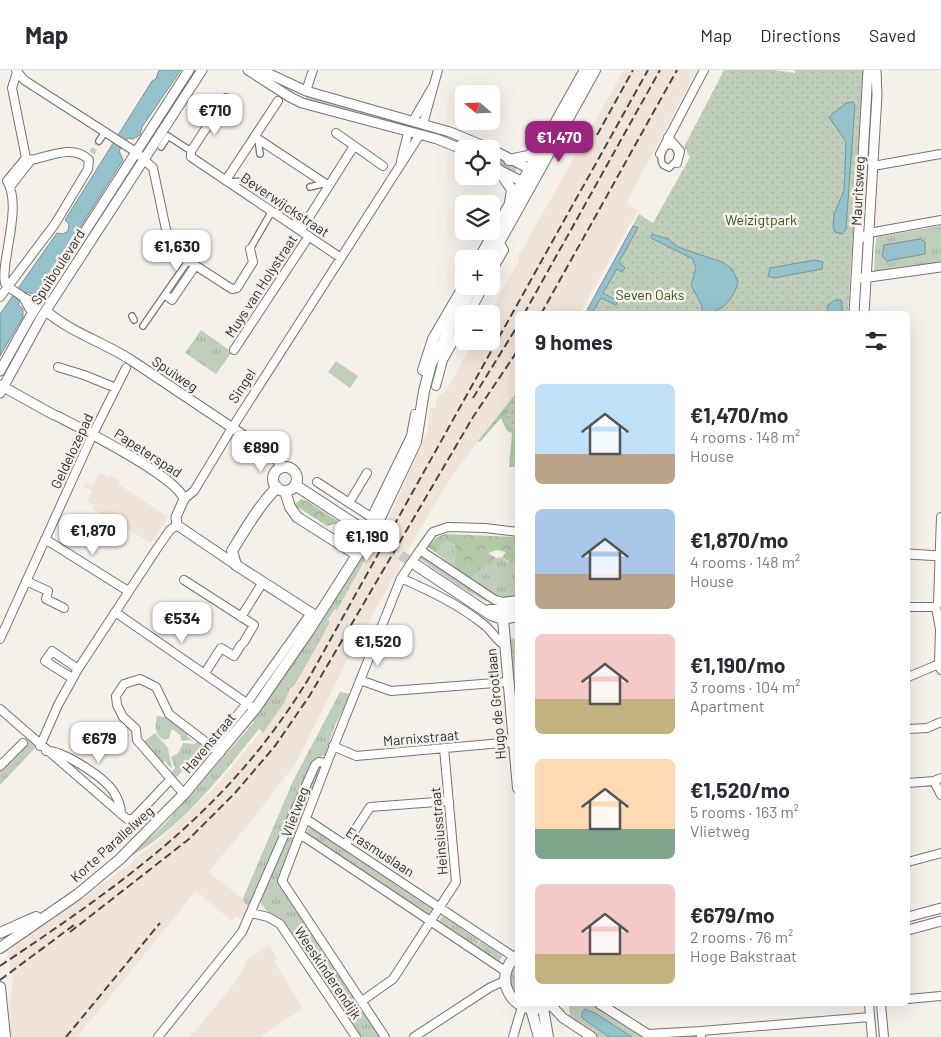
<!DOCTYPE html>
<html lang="en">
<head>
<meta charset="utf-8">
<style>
  :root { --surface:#fff; --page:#f2f2f3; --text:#2b2b33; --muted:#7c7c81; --line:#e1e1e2; --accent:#9a247e }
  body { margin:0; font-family:Barlow,sans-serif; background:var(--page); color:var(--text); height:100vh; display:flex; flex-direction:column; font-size:19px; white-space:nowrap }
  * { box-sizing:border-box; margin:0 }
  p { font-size:16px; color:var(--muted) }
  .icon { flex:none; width:28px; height:28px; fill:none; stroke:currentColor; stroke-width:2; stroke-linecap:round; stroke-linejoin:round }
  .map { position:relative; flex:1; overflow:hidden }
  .side { position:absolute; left:515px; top:241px; width:395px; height:695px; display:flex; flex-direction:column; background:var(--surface); border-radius:8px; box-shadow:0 5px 20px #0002 }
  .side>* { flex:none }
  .needle { width:32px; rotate:289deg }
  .tools { position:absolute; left:455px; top:15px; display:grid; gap:10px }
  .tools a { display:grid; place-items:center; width:45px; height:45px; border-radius:8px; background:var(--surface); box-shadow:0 5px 20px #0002; font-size:25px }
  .price { position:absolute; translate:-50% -42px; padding:0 11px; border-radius:10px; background:#fff; color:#222; font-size:16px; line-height:32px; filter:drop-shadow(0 1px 2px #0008) }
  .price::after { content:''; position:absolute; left:50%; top:30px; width:15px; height:11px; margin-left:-8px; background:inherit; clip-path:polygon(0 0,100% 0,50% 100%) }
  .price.active { background:var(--accent); color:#fff }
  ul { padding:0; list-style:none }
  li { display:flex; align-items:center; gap:15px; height:125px; padding:0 20px }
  li span { display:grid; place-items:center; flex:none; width:140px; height:100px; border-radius:8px; color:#555 }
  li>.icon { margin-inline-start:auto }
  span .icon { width:60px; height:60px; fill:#fffc; stroke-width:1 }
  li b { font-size:21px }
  h2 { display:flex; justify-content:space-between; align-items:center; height:60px; padding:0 20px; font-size:21px }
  header { display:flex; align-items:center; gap:30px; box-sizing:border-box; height:70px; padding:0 25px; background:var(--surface); border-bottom:1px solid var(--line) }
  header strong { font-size:24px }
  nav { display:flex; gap:28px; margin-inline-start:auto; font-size:18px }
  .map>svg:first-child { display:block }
</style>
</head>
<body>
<header>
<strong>Map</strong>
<nav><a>Map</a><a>Directions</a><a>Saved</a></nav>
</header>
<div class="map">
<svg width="941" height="967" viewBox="0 0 941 967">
  <defs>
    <pattern id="grass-tufts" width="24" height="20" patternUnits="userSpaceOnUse" patternTransform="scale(1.25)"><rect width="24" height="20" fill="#bfceba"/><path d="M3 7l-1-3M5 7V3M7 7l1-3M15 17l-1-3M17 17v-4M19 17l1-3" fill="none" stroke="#a5b1a0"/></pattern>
    <pattern id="forest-crowns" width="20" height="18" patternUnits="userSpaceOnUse" patternTransform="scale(1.25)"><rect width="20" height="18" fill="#b3c9aa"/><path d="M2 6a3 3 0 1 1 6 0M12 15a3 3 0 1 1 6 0" fill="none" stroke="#9aad93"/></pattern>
    <pattern id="park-dots" width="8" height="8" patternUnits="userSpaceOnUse" patternTransform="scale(1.25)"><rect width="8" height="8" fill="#bfceba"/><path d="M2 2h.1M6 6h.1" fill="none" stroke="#a5b1a0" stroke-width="1.8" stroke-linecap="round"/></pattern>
  </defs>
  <rect width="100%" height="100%" fill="#f6f0eb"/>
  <!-- built -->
  <path fill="#f0e3d9" d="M 624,0 L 697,0 L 626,133 L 638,140 L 581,241 L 579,244 L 518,244 L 517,322 L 459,396 L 432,438 L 346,592 L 295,694 L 253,749 L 208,802 L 250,834 L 244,847 L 242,850 L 236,846 L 232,851 L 196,821 L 77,967 L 10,967 L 9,941 L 13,912 L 9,894 L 8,881 L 11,877 L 134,792 L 133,790 L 158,771 L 215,717 L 263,659 L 380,467 L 428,361 L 430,338 L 436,338 L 437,327 L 446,321 L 474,271 L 491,271 L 491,244 L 489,244 L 519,191 L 518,185 L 523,178 Z
    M 99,403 L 109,408 L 110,405 L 120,411 L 118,414 L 168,447 L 151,473 L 93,439 L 95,435 L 87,432 L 92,421 L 84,417 L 85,413 L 93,416 Z
    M 269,875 L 277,889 L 274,891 L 303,938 L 260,967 L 189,967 L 198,958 L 239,907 L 247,890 Z"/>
  <!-- grass -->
  <path fill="url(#grass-tufts)" d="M 193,0 L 197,3 L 147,77 L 146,74 Z
    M 307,24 L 405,50 L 402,59 L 304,32 Z
    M 868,31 L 875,31 L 867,160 L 864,162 Z
    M 491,81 L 518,97 L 514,104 L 491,93 Z
    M 941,156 L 941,192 L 876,202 L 874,201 L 876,167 Z
    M 201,260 L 232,282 L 216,304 L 185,283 Z
    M 446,471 L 455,475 L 454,497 L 436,483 Z
    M 367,479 L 370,481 L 337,540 L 335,539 L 328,550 L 330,552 L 321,568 L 319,567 L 321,569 L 294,616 L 290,618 L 284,633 L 263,663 L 259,659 C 222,705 181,759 128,788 L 165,754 L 254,652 L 253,650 Z
    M 422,485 L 494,533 C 478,532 436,499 420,489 Z
    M 502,487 L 506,491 L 515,493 L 515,500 L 517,503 L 517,525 C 503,538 482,518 469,510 L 486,494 L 492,494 L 496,488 Z
    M 517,568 L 517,698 L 507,569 Z
    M 340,622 L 351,624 L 335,655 L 325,685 L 314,689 L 310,697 L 250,833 L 247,835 L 243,831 L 244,826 L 293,711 Z
    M 157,646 L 171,648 L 189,663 L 187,666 L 195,673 L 190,670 L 182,671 L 180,665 L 172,659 L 169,668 L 164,670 C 154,664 155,657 157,646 Z
    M 155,663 L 168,678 L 172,699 L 165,691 L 161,694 L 142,673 Z
    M 28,669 L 36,677 L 0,715 L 0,700 Z
    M 199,669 L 203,674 L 203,677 L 177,707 L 172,706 L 170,704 L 175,698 L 171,687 L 178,683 L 183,673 L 195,674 Z
    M 318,696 L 321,697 L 317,710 L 279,813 L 380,967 L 361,967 L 288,859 C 279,848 264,843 259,829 Z
    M 312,758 L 434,837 L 434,842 L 428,846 L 307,767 L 308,759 Z
    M 444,843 L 481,868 L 475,878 L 438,853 Z
    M 482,868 L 504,883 L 498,893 L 476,878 Z
    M 517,887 L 517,931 L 507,914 Z
    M 569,934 L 592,934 L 643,967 L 632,967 L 588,939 L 582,943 L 582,948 L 609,967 L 596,967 L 570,950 Z"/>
  <!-- forest -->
  <path fill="url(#forest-crowns)" d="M 517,322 L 517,397 L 509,397 L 512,363 L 507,361 L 501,348 L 480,372 L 478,371 Z
    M 301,429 L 307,431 L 353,461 L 350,464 L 335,454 L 327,456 L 299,438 L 296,441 L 295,434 Z
    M 445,464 L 517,467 L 517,503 L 515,500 L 515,493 L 511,493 L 502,487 L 506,482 L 497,480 L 488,483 L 496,488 L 492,494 L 486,494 L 469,510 L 454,500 L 455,475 L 446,471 L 436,483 L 428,477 L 437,467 Z"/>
  <!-- park -->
  <path fill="url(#park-dots)" d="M 724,0 L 774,0 L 795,3 L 795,0 L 863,0 L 848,244 L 585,244 L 639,144 L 653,153 L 690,87 L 684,77 Z
    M 517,326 L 517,360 L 512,359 L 505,350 L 511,332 Z"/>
  <!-- pitch -->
  <path fill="#bfceba" d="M 336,291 L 358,306 L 350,318 L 328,302 Z"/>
  <!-- water -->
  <path fill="#94c1ca" stroke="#76959b" d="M 159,0 L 181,0 L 142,57 L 140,65 L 133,69 L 128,68 L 119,81 L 123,90 L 39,222 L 32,224 L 27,222 L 18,234 L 23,239 L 23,247 L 0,286 L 0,244 L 57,163 L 63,164 L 68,161 L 69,154 L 65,150 L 152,11 L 156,9 Z
    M 853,32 L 855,35 L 847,144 L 846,160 L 842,164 L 835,162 L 833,157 L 834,144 L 844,121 L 846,72 L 829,47 L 846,33 Z
    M 633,156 L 638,158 L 619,192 L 625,198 L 622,202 L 617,199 L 603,223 L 618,231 L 616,235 L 601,228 L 591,244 L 585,244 Z
    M 652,164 L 668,169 L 678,177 L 722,192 L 732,199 L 738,211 C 735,229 720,244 702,244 L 702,236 L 691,215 L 696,198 L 693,189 L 651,168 Z
    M 920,169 L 925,172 L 925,184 L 887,191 L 882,186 L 884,175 Z
    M 815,190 L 823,192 L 822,199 L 774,208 L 768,206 L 770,198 Z
    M 835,230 L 841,230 L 843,244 L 827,244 L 828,235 Z
    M 585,939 L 595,943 L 632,967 L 609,967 L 582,948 L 582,943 Z"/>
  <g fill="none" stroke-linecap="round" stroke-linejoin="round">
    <!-- pedestrian-tunnel -->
    <path stroke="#cfc9c5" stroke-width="5.5" stroke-dasharray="5.5 3" stroke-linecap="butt" d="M 92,83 L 99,71"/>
    <!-- secondary-tunnel -->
    <path stroke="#cfc9c5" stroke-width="10" stroke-dasharray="10 5" stroke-linecap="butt" d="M 363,460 L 416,495"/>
    <defs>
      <path id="pedestrian" d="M 258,69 L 260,84
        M 99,71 L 105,62
        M 668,75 L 675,77 L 678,84 L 676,91 L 669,98 L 663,95 C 659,89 662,79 668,75 Z
        M 161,77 L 168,66 L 191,81
        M 229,112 L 245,111
        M 310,117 L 326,113
        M 293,142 L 299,158
        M 250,179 L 272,141
        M 132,246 L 134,250
        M 143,256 L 188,191"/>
      <path id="minor" d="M 16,0 L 24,10 L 136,82 L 153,98 L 168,169 L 173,181 L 232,219 L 237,218 L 253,192 L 250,179
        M 17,2 L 12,18 L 26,88
        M 306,21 L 313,0
        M 226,28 L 191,81 L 191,87 L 341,188
        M 413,51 L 432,18
        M 423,54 L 438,0
        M 336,63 L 383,96
        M 255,67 L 329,116
        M 668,67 L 680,81 L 677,93
        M 660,84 L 704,0
        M 401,91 L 408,63
        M 873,96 L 941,84
        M 226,110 L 278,31
        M 7,111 C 23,137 0,193 5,213 C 9,219 18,223 23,227
        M 7,111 L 26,88
        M 10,117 L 31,90
        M 301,160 L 354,76
        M 859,170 L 869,163 L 941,150
        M 491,203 L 504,180 L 498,170
        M 166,225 L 172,230 L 195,196
        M 0,227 L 55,154 L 88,99 L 89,90 C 74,74 50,86 31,90 L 26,88
        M 32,243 L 23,227 L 38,234
        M 469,244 L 484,216
        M 234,280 L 309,166
        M 58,297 L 84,305 L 116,318
        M 436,316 L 443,290 L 464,253
        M 317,412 L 374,449
        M 184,429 L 194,421 L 232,358 L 419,66
        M 349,433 L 367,403
        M 941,447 L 938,533 L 936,537 L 940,559 L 939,594 L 941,600
        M 371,448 L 411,366 L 415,344 L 421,345
        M 45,469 L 128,521
        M 420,480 L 495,530 L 503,532 L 518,530
        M 401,508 C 430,521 458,534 483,554 C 492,560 495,570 505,575
        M 184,510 L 254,555 L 244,572
        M 26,511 L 48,521 L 46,529 L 64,538
        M 908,537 L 936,537
        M 115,542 L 255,639
        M 241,547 L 263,512
        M 0,569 L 93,364 L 126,298
        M 205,603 L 221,578 L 234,586 L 241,575
        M 908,607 L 939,594
        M 72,608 L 45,591 L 52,581 L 78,599
        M 360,610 L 391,621 L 508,612
        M 0,639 L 127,749 L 133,749 L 170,710
        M 908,659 L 927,658 L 941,652
        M 40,676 L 58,635 L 78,599 L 156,480 L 170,460 L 177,455
        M 333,676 L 356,686 L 514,672
        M 212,677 L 247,633 L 311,543
        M 46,681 C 61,679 99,705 109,716 C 116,723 121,735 121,744
        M 0,696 L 23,673
        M 934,711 L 941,725
        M 908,713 L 934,711 L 941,708
        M 184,724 L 137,670 L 136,659 L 123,647 L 117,635 L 116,626 L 124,614 L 140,609 L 156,617 L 169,644 L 220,683
        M 306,749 L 514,887
        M 300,764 L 505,901
        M 346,774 L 370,737 L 449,731
        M 908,792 L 941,783
        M 251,843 L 268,847 L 280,854 L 356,967
        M 908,929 L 941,926
        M 362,931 L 393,909 L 456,812 L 444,678
        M 869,934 L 872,967
        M 881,934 L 884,967
        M 701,961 L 870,947
        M 648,964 L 701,961 L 701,967
        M 158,967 L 242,862 L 315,695 L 319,692 L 327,693
        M 385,967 L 282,811 L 327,693 L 401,508 L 420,480 L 433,462 L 448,457 L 485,458 L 518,462
        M 414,967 L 489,918 L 504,911
        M 513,967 L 522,937"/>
      <path id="tertiary" d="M 248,0 L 290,27 L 302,33 L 437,69 L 464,80
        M 261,0 L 306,21 L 450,62 L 491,79
        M 491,79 L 534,101
        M 491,96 L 527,114
        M 862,208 L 941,197
        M 46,241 C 72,263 103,272 131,290 L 273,385 L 282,397
        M 854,244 L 868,0
        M 864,244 L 877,25 L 876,0
        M 0,301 L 30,247 L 189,0
        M 0,315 L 54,345
        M 0,323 L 41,248 L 202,0
        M 57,346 C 82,359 176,406 184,429 L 176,447 L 177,455 L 236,495
        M 908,484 L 941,486
        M 908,847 L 941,838
        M 908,860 L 941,851
        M 550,934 L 563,948 L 592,967
        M 600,934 L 652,967"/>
      <path id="secondary" d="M 509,90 L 528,86 L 540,77
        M 499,100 L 512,120 L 510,132
        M 479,189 L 585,0
        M 490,189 L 595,0
        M 423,300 L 433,269 L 464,216
        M273 409a12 12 0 1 1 24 0a12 12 0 1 1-24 0Z
        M 295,415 L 361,458
        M 277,417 C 259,436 246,458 232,481 L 236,495 L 317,547
        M 285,421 L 290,437 L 297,447 L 357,485
        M 416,495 L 491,545 L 503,549 L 518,546
        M 490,540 L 510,540 L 518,536
        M 503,549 L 518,718
        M 0,863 L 36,847
        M 0,878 L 78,824 L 120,789 L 184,724 L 255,639 L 308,562 L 378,452 L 416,372 L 424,321 L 431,294 L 474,216
        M 518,885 C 487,908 518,954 551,934
        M 0,917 L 5,967
        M 543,938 L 548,967
        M 531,939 L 539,967"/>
    </defs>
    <!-- pedestrian casing -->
    <use href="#pedestrian" stroke="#79736f" stroke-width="8"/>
    <!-- minor casing -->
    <use href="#minor" stroke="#79736f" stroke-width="10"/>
    <!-- tertiary casing -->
    <use href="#tertiary" stroke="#79736f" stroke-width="11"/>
    <!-- secondary casing -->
    <use href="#secondary" stroke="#79736f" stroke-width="12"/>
    <!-- pedestrian -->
    <use href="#pedestrian" stroke="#fff" stroke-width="5.5"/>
    <!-- minor -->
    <use href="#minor" stroke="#fff" stroke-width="8"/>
    <!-- tertiary -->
    <use href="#tertiary" stroke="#fff" stroke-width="9"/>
    <!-- secondary -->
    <use href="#secondary" stroke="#fff" stroke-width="10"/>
    <!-- rail -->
    <path stroke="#484644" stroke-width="2" stroke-dasharray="8 4" stroke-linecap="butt" d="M 597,65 L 633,0
      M 524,244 L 660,0
      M 541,244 L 677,0
      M 473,328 L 518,255
      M 70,862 L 189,769 L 235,723 L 275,676 L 310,625 L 473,347 L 518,280
      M 0,896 C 126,811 228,741 309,608 L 648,0
      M 0,910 L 74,855
      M 66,967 L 160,853"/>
  </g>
  <g text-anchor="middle" stroke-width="5" stroke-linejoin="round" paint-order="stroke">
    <!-- street labels -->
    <g font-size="14" fill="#312f2d" stroke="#f6f0eb">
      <text transform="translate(858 121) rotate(-87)" y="5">Mauritsweg</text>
      <text transform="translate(285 135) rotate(34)" y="5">Beverwijckstraat</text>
      <text transform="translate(58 197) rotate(-57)" y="5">Spuiboulevard</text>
      <text transform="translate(261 216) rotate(-57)" y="5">Muys van Holystraat</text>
      <text transform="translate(175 304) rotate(34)" y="5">Spuiweg</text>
      <text transform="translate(242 316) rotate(-57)" y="5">Singel</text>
      <text transform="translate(72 381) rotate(-65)" y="5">Geldelozepad</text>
      <text transform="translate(148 383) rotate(33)" y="5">Papeterspad</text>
      <text transform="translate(496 634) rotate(-95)" y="5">Hugo de Grootlaan</text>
      <text transform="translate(421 668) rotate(-5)" y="5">Marnixstraat</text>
      <text transform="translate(209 673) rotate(-50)" y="5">Havenstraat</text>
      <text transform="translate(295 742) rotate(-69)" y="5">Vlietweg</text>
      <text transform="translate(439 761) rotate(-95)" y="5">Heinsiusstraat</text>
      <text transform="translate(112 774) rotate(-42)" y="5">Korte Parallelweg</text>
      <text transform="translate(380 782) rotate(33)" y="5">Erasmuslaan</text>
      <text transform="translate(328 903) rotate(56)" y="5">Weeskinderendijk</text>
    </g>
    <!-- park labels -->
    <g font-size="14" fill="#355327" stroke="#f6f0eb">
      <text x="761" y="155">Weizigtpark</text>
      <text x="650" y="230">Seven Oaks</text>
    </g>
  </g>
</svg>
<div class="tools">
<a><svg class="needle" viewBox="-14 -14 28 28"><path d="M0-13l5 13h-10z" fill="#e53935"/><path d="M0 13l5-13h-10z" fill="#7c7c81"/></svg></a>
<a><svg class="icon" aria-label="locate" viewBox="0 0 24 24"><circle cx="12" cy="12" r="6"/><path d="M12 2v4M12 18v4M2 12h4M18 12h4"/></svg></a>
<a><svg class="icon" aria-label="layers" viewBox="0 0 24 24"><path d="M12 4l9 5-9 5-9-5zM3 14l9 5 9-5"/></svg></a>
<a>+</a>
<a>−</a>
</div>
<b class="price" style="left:215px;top:66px">€710</b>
<b class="price active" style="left:559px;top:93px">€1,470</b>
<b class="price" style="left:177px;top:202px">€1,630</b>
<b class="price" style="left:261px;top:403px">€890</b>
<b class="price" style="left:93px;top:486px">€1,870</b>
<b class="price" style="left:367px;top:492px">€1,190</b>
<b class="price" style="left:182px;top:574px">€534</b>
<b class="price" style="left:378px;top:597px">€1,520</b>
<b class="price" style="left:99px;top:694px">€679</b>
<section class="side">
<h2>9 homes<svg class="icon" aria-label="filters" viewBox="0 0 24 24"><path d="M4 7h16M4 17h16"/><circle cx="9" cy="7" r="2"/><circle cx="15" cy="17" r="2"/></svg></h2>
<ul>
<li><span style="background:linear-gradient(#bfe0f5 70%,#b9a48a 0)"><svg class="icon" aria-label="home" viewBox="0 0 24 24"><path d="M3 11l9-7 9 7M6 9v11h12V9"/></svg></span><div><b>€1,470/mo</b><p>4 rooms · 148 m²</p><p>House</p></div></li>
<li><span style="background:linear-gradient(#a9c7e8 65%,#b9a48a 0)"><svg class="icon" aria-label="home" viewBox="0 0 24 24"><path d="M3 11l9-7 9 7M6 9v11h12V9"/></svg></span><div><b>€1,870/mo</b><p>4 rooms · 148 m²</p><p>House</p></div></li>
<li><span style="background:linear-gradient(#f6c9c9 65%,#c2b280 0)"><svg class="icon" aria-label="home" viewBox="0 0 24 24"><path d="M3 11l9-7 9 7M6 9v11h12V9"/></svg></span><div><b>€1,190/mo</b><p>3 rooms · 104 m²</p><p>Apartment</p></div></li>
<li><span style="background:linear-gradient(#ffd9b3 70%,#7fa58c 0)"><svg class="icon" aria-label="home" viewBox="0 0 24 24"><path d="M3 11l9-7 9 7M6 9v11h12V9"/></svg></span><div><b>€1,520/mo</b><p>5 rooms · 163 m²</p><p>Vlietweg</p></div></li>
<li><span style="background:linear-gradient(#f6c9c9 70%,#c2b280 0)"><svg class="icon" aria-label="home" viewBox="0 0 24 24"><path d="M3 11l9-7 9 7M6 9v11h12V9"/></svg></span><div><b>€679/mo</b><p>2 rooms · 76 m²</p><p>Hoge Bakstraat</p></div></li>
</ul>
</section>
</div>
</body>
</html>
